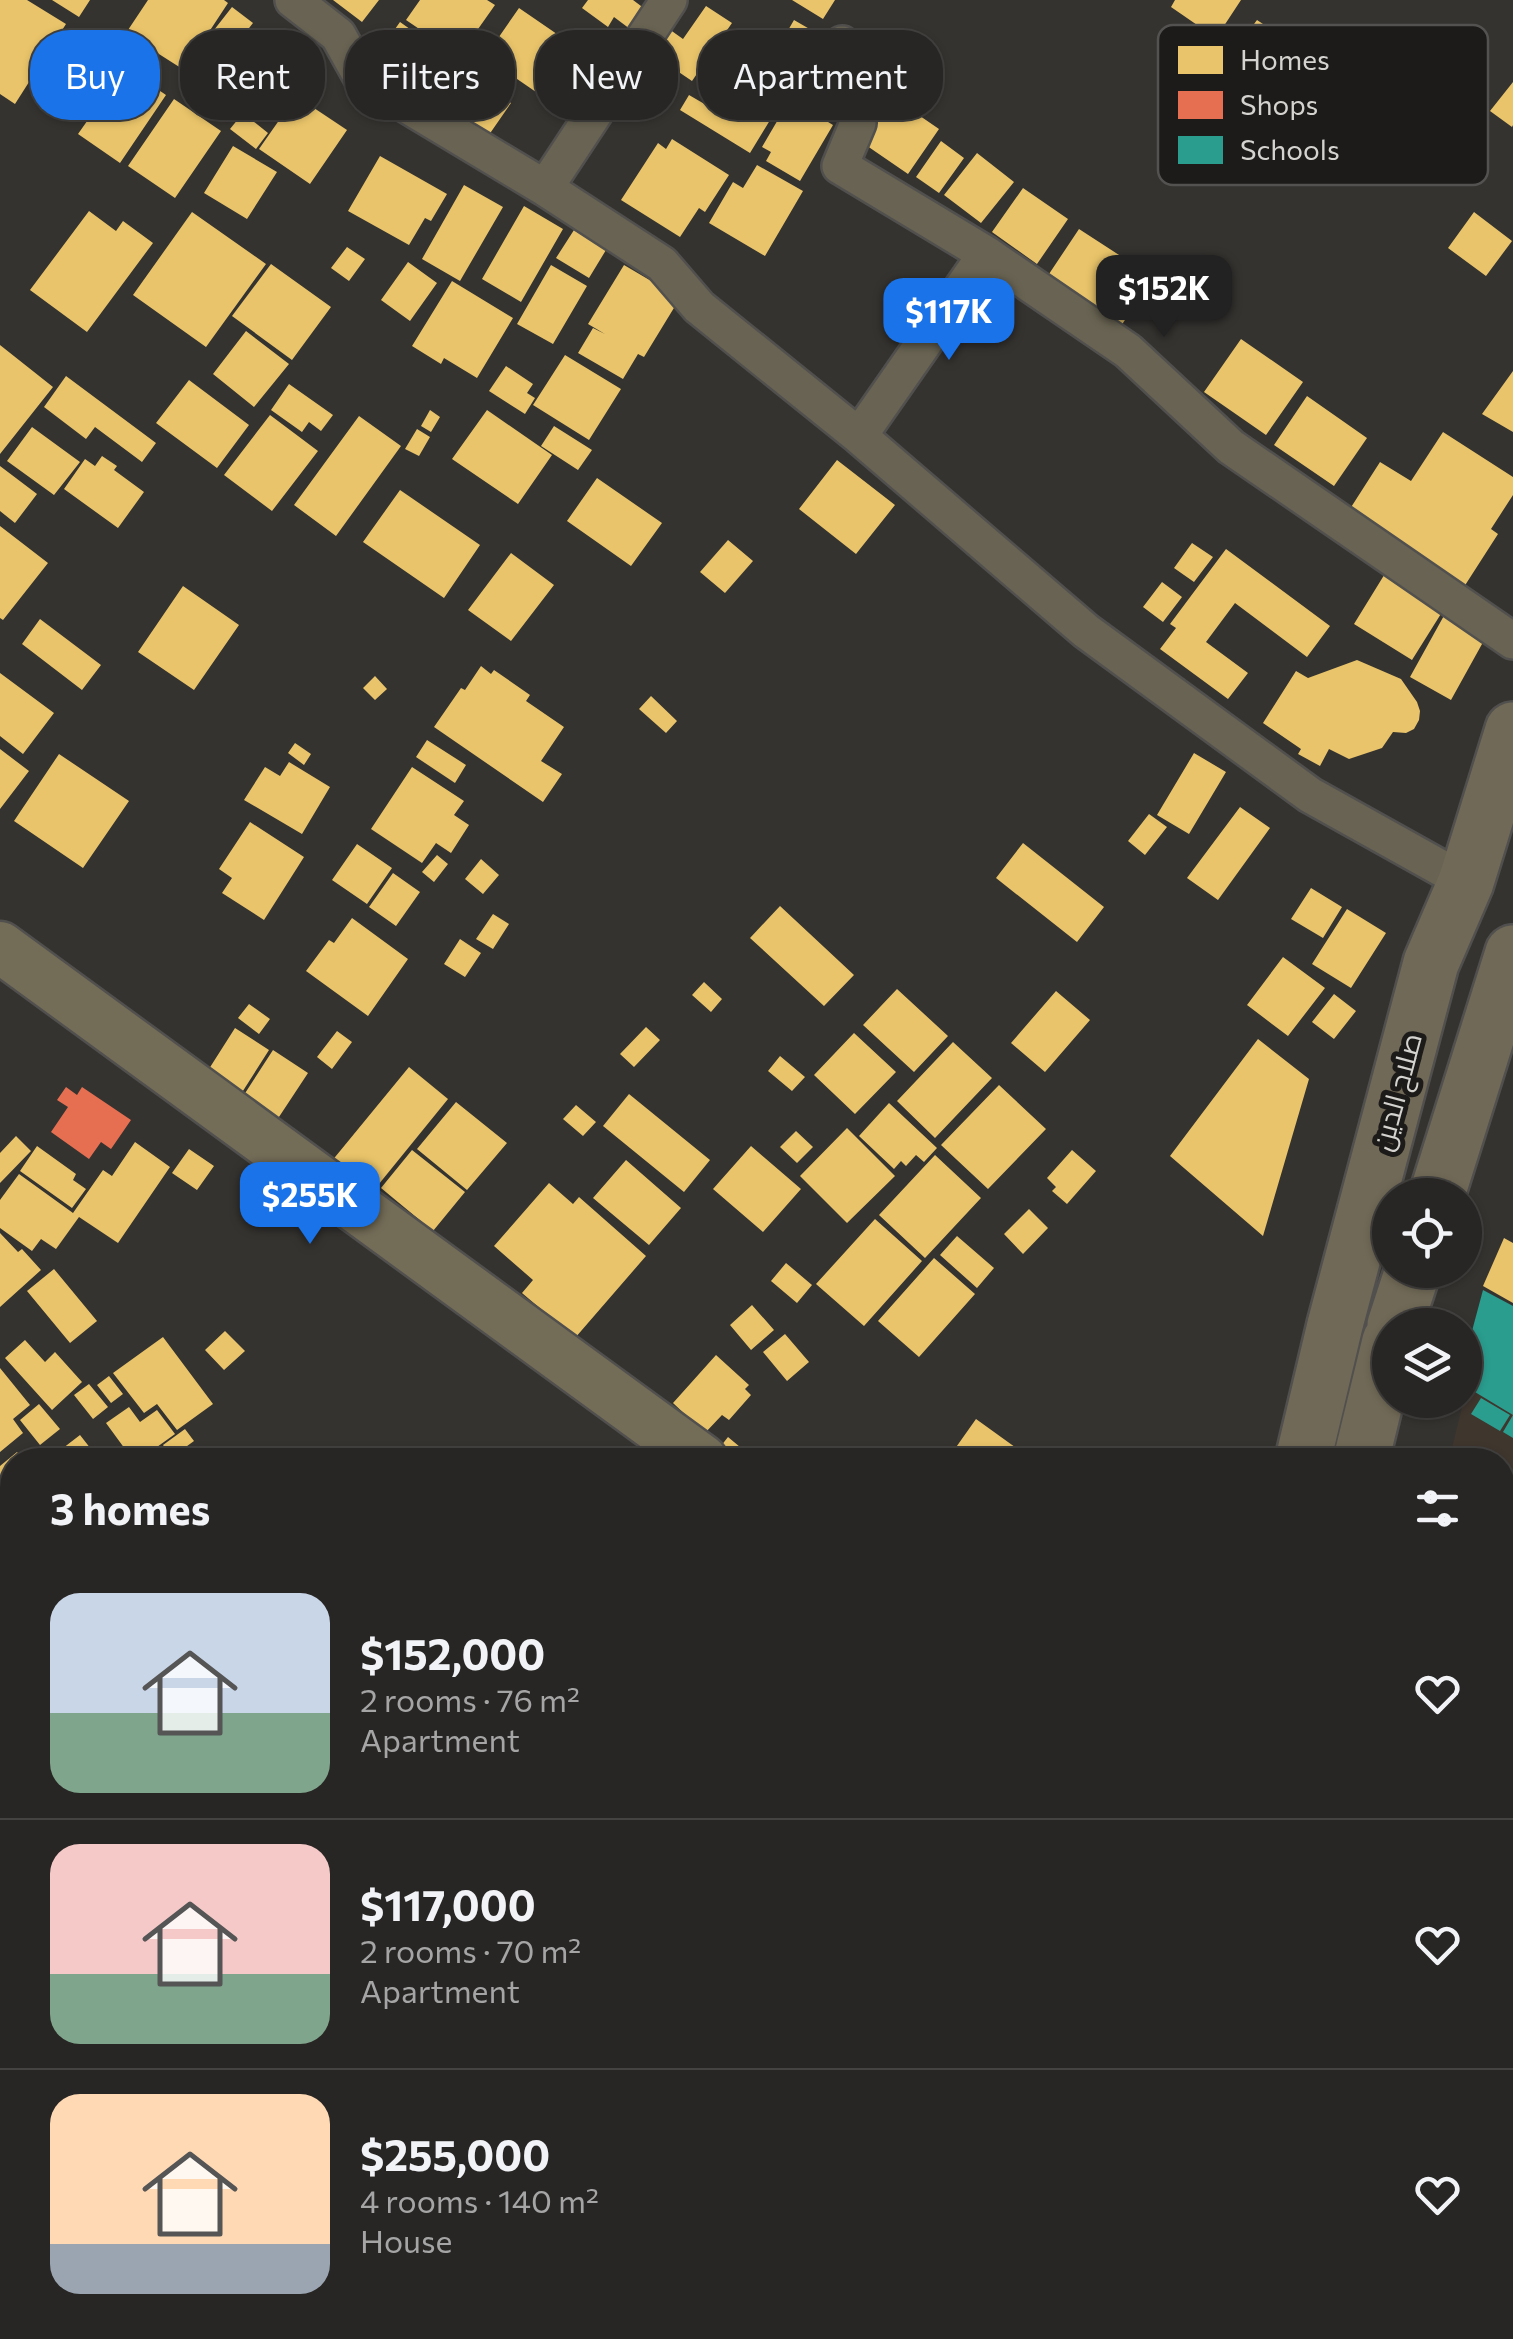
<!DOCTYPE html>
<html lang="en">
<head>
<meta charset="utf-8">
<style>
  :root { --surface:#282624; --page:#302e2c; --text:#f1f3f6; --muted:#a5a5a6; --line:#444341; --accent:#1a73e8 }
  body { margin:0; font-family:Commissioner,Cairo,sans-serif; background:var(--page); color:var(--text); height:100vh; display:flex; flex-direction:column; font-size:38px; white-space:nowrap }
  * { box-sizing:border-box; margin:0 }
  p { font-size:32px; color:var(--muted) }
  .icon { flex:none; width:55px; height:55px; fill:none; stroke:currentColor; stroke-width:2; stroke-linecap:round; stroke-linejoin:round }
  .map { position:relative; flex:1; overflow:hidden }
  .drawer { position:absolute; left:0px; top:1448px; width:1515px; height:892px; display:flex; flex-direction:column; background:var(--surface); border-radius:40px 40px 0 0; box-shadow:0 2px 8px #0004,0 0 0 2px var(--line) }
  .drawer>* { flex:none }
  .hud { position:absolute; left:30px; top:30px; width:1000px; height:90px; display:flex; gap:20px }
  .fabs { position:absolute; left:1372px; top:1178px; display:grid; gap:20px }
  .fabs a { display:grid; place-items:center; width:110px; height:110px; border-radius:50%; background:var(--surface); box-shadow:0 2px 8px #0004,0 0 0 2px var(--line); font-size:50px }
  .price { position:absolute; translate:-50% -85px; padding:0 22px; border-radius:20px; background:var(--accent); color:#fff; font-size:32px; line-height:65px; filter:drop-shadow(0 2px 5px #0008) }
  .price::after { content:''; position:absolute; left:50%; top:60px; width:30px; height:22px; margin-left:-15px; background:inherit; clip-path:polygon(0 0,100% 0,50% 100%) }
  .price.current { background:#222; color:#fff }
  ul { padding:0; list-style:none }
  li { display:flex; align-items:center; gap:30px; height:250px; padding:0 50px }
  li+li { border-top:2px solid var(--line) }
  li span { display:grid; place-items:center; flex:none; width:280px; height:200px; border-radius:30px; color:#555 }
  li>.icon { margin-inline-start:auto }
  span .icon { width:120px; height:120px; fill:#fffc; stroke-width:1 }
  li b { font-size:42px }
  h2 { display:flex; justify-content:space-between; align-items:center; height:120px; padding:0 50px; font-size:42px }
  .pill { padding:0 35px; border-radius:40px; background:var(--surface); box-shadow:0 2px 8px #0004,0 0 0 2px var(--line); font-size:35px; line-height:90px }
  .pill.current { background:var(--accent); color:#fff }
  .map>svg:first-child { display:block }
</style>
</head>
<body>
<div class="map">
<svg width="1513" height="2339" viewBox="0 0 1513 2339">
  <rect width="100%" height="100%" fill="#353330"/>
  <!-- built -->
  <path fill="#3f362e" d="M 1470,1375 L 1513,1402 L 1513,1835 L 1503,1837 L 1502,1460 L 1449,1460 Z
    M 0,1642 L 12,1657 L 12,1997 L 0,1998 Z
    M 125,2328 L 370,2328 L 372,2339 L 134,2339 Z
    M 372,2328 L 1025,2328 L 1022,2339 L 373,2339 Z"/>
  <!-- green -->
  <path fill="#773526" d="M 12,1904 L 12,1978 L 0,1979 L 0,1905 Z
    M 269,2328 L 348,2328 L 350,2339 L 270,2339 Z"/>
  <!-- homes -->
  <path fill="#e9c46a" d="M 0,0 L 27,0 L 66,24 L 15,104 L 0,94 Z
    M 52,0 L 90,0 L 79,17 Z
    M 148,0 L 224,0 L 228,3 L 184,70 L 126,33 Z
    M 333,0 L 379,0 L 362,22 Z
    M 420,0 L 487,0 L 495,5 L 459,56 L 406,20 Z
    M 588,0 L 633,0 L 645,9 L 630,29 L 614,17 L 608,27 L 582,8 Z
    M 792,0 L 835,0 L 823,19 Z
    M 1175,0 L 1241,0 L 1216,38 L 1171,7 Z
    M 706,6 L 732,23 L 692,81 L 652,54 L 669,29 L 683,39 Z
    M 232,7 L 253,23 L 235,46 L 214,30 Z
    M 519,8 L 570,43 L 536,92 L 485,57 Z
    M 794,20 L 813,31 L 801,50 L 783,39 Z
    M 1257,20 L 1272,30 L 1247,65 L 1232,54 Z
    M 400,22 L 441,51 L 426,72 L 415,64 L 396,92 L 366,70 Z
    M 571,52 L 611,82 L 580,124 L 540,95 Z
    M 235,55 L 251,68 L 231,93 L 215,81 Z
    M 125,67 L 166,95 L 120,163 L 78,134 Z
    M 470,75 L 511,103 L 484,142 L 443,113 Z
    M 743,75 L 783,99 L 750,153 L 680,110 L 689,95 L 720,113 Z
    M 1513,82 L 1513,125 L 1512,127 L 1490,111 Z
    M 888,94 L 939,129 L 908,174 L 857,139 Z
    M 296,96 L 347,130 L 310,184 L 259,149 Z
    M 174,99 L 221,131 L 175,198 L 128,166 Z
    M 790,99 L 833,125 L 800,181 L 766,161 L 771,152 L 762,147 Z
    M 243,113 L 268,133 L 256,149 L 230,129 Z
    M 672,139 L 729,175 L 705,212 L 699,208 L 680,237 L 621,200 L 658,143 L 666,149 Z
    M 941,141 L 964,158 L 939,193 L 916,177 Z
    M 233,146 L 277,172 L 247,219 L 204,193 Z
    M 977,153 L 1014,182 L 981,223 L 944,195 Z
    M 380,156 L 447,194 L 431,221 L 425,218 L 409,245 L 348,211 Z
    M 757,165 L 803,191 L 765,256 L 709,223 L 733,182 L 743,188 Z
    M 464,185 L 503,207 L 460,281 L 422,259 Z
    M 1023,188 L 1068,219 L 1037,264 L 992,232 Z
    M 524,206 L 563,229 L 521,302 L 482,279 Z
    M 89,211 L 116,231 L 123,221 L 153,243 L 87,332 L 30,290 Z
    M 192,212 L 266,264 L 206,347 L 133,295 Z
    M 1474,212 L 1512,241 L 1486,276 L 1448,248 Z
    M 1079,229 L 1153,277 L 1121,326 L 1047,277 Z
    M 574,230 L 606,250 L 589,278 L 556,258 Z
    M 347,247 L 365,259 L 349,281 L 331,268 Z
    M 408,262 L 437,283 L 410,321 L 381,300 Z
    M 271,264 L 331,307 L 292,360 L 232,316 Z
    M 551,265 L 587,286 L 553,344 L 517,324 Z
    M 624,265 L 680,298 L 644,357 L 638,354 L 623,379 L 578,353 L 593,328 L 605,334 L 588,324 Z
    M 452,281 L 513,318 L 477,378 L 444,358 L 441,364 L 412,346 Z
    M 246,331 L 289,364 L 254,407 L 213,374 Z
    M 1241,339 L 1303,382 L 1266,435 L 1204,392 Z
    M 0,345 L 53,387 L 0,454 Z
    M 565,355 L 621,389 L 589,440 L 533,405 Z
    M 506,366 L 533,384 L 527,393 L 535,398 L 525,414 L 489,391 Z
    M 1513,371 L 1513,432 L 1482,414 Z
    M 66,376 L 156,443 L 142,462 L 95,427 L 86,439 L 44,407 Z
    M 189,380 L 249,425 L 217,468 L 156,423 Z
    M 289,384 L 333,415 L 321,431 L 309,422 L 302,432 L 271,410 Z
    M 1307,396 L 1367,438 L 1334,486 L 1274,445 Z
    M 430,410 L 440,417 L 431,432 L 421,426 Z
    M 487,410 L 552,455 L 518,504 L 452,459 Z
    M 270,415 L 318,451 L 272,511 L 224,475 Z
    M 359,416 L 401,446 L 336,536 L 294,505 Z
    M 554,426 L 592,450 L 578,470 L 541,446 Z
    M 32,427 L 80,462 L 54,495 L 7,461 Z
    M 417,429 L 430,437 L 419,456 L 405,449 Z
    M 1443,432 L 1513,477 L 1513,495 L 1491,529 L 1498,534 L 1462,590 L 1348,512 L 1380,462 L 1411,481 Z
    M 102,456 L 117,466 L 114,470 L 144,492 L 118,528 L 64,489 L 85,459 L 95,466 Z
    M 837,460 L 895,505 L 856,554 L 799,509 Z
    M 0,466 L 37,494 L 15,523 L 0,511 Z
    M 597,478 L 662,523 L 631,566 L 567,521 Z
    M 400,490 L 480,545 L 444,598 L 363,542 Z
    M 0,526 L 48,563 L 3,620 L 0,618 Z
    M 728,540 L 753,561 L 725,593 L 700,572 Z
    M 1192,543 L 1213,557 L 1194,582 L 1174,568 Z
    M 1226,549 L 1330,626 L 1307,657 L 1235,603 L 1206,642 L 1248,673 L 1228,699 L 1160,649 L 1176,628 L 1170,624 Z
    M 511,553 L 554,585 L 511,641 L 468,610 Z
    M 1386,572 L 1444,609 L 1412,660 L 1354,624 Z
    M 1162,582 L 1182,597 L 1163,622 L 1143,607 Z
    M 183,586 L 239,625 L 194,690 L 138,652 Z
    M 1446,612 L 1487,635 L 1451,700 L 1410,677 Z
    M 40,619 L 101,665 L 82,690 L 22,644 Z
    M 1357,660 L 1401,679 L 1417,702 L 1420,711 L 1419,720 L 1414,729 L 1406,733 L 1393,732 L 1382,748 L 1349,759 L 1329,749 L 1320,766 L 1298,754 L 1301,749 L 1263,723 L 1296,671 L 1308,678 Z
    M 481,666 L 491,674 L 494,670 L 530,695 L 526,701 L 564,727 L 541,761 L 562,774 L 543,802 L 434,727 L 461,688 L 465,690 Z
    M 0,673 L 54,713 L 23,754 L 0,736 Z
    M 375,676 L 387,689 L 375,700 L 363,688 Z
    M 651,696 L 677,721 L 666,733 L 639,709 Z
    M 427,740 L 466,765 L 455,783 L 416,757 Z
    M 295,743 L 311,754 L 304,765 L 288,753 Z
    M 0,749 L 29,771 L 0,809 Z
    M 1194,753 L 1226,772 L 1189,834 L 1157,815 Z
    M 59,754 L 129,801 L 83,868 L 14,821 Z
    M 289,762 L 330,787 L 302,834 L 244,800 L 265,767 L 280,776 Z
    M 412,767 L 464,801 L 454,815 L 469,825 L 451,853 L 436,843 L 422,863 L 371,829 Z
    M 1240,807 L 1270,828 L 1218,900 L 1187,878 Z
    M 1149,814 L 1167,827 L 1145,855 L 1128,841 Z
    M 250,822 L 304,857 L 264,920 L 222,893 L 232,878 L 219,869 Z
    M 1023,843 L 1104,907 L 1077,942 L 996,878 Z
    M 357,844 L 392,868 L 367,904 L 332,880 Z
    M 437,855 L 448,864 L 434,882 L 422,872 Z
    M 481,859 L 499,875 L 483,894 L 465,879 Z
    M 393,873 L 420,892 L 396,926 L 369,907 Z
    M 1311,888 L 1342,907 L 1323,938 L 1291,919 Z
    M 780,906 L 854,975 L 824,1006 L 750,938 Z
    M 1347,909 L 1386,933 L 1351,988 L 1312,964 Z
    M 493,914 L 509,924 L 493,949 L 476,939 Z
    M 352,918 L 408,959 L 368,1016 L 306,971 L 329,940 L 334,943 Z
    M 460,939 L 481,953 L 465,977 L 444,964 Z
    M 1283,957 L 1325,988 L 1288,1036 L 1247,1005 Z
    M 704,982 L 722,999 L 711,1012 L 692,995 Z
    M 897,989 L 948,1036 L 914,1072 L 863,1025 Z
    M 1056,991 L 1090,1020 L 1045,1072 L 1011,1043 Z
    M 1334,994 L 1356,1011 L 1334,1039 L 1312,1022 Z
    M 249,1004 L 270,1019 L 259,1034 L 238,1018 Z
    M 646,1027 L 660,1040 L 634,1067 L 620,1054 Z
    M 235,1028 L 269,1050 L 241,1094 L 207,1072 Z
    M 337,1031 L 352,1042 L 332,1069 L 317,1057 Z
    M 854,1033 L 896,1072 L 855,1114 L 814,1075 Z
    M 1258,1039 L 1309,1079 L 1263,1236 L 1170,1156 Z
    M 953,1042 L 992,1078 L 935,1138 L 897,1101 Z
    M 273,1050 L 308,1073 L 275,1123 L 240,1101 Z
    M 780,1056 L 805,1077 L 792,1091 L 768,1071 Z
    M 409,1067 L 448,1099 L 370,1195 L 331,1162 Z
    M 999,1085 L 1046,1129 L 988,1189 L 941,1145 Z
    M 629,1094 L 710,1160 L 684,1192 L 603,1126 Z
    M 456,1102 L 507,1143 L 467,1190 L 417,1149 Z
    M 889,1103 L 937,1148 L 924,1162 L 916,1155 L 906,1166 L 901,1161 L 894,1169 L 859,1136 Z
    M 576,1105 L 596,1122 L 583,1136 L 563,1119 Z
    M 847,1128 L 895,1176 L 847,1223 L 800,1176 Z
    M 796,1131 L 813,1147 L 797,1163 L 780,1147 Z
    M 16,1136 L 31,1151 L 0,1183 L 0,1153 Z
    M 135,1142 L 170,1167 L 118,1243 L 79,1217 L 56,1249 L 41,1239 L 32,1251 L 0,1228 L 0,1200 L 19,1174 L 73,1213 L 103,1170 L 112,1176 Z
    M 37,1146 L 76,1174 L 73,1180 L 86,1189 L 72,1208 L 20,1171 Z
    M 751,1146 L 801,1189 L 763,1232 L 713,1189 Z
    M 189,1149 L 214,1166 L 197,1190 L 172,1173 Z
    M 412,1150 L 465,1192 L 433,1231 L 381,1188 Z
    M 1072,1150 L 1096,1171 L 1067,1204 L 1052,1191 L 1056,1187 L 1047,1178 Z
    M 935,1155 L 981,1198 L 925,1258 L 879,1215 Z
    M 626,1160 L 681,1208 L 649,1245 L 593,1198 Z
    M 549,1183 L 573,1204 L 579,1197 L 646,1256 L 575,1338 L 522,1293 L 533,1280 L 494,1246 Z
    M 1029,1209 L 1048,1228 L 1023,1254 L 1004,1234 Z
    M 875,1219 L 922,1261 L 864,1326 L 816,1284 Z
    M 0,1233 L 18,1252 L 22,1249 L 41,1270 L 0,1307 Z
    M 957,1236 L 994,1268 L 977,1288 L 940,1255 Z
    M 1504,1238 L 1513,1243 L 1513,1303 L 1483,1286 Z
    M 934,1258 L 975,1294 L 919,1357 L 878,1321 Z
    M 786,1263 L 812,1285 L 797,1303 L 771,1281 Z
    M 54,1269 L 97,1321 L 70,1343 L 27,1291 Z
    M 752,1305 L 774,1330 L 751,1350 L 730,1325 Z
    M 225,1331 L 245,1351 L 224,1370 L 205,1350 Z
    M 785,1334 L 809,1362 L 787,1381 L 763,1352 Z
    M 163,1337 L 213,1404 L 177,1430 L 157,1404 L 144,1413 L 113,1373 Z
    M 25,1340 L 45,1362 L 55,1352 L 82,1382 L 52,1410 L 5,1358 Z
    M 716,1355 L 749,1385 L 745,1389 L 751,1395 L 729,1420 L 722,1415 L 705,1433 L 673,1403 Z
    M 0,1368 L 30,1405 L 13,1419 L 23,1433 L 0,1452 Z
    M 109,1376 L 123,1394 L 111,1403 L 97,1385 Z
    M 89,1384 L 108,1407 L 93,1419 L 74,1395 Z
    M 39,1404 L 60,1429 L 40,1445 L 20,1420 Z
    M 129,1407 L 140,1422 L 157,1410 L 175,1434 L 139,1460 L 133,1460 L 106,1423 Z
    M 976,1419 L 1033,1460 L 947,1460 Z
    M 185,1429 L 194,1441 L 172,1457 L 163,1445 Z
    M 80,1435 L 98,1458 L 113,1447 L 124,1460 L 58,1460 L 54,1455 Z
    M 728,1437 L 746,1452 L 739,1460 L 729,1460 L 717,1451 Z
    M 163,1447 L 172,1460 L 145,1460 Z
    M 17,1452 L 24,1460 L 12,1460 L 12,1532 L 0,1517 L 0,1466 Z
    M 1513,1936 L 1513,2034 L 1502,2029 L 1502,1938 Z
    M 12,2233 L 12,2295 L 0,2296 L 0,2234 Z
    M 12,2305 L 12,2328 L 39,2328 L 48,2339 L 0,2339 L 0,2307 Z
    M 60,2328 L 86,2328 L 88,2329 L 78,2339 L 71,2339 Z
    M 1237,2328 L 1355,2328 L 1346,2339 L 1228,2339 Z"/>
  <!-- shops -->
  <path fill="#e76f51" d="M 66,1087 L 77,1095 L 82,1087 L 131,1120 L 111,1149 L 101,1142 L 89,1159 L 51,1132 L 68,1107 L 57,1100 Z"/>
  <!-- schools -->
  <path fill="#2a9d8f" d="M 1483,1290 L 1513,1306 L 1513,1438 L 1503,1432 L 1513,1415 L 1465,1386 L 1465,1357 Z
    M 1481,1398 L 1510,1415 L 1500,1431 L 1471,1414 Z
    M 7,1668 L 12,1674 L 12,1844 L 2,1852 L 10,1862 L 0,1871 L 0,1674 Z
    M 1513,1790 L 1513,1837 L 1502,1839 L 1502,1792 Z
    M 376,2328 L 418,2328 L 419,2339 L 377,2339 Z
    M 698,2328 L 746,2328 L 747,2336 L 752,2335 L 753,2339 L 699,2339 Z
    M 981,2328 L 1012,2328 L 1009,2339 L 978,2339 Z"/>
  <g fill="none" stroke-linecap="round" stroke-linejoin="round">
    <defs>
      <path id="street" d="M 293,0 L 338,35 L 362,78 L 545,188 L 662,264 L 699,307 L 859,436 L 1086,631 L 1310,795 L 1466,882
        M 842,44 L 858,123 L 840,166 L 986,254 L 1128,351 L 1231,447 L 1513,641
        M 545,188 L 669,0
        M 859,436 L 986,254"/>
      <path id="secondary" d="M 0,947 L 702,1460
        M 1502,1860 L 1513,1859
        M 1502,1897 L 1513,1896
        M 0,2034 L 12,2033
        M 0,2099 L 12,2098"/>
      <path id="highway" d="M 1437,1195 L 1513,953
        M 1395,1325 L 1413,1270
        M 1303,1460 L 1335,1325 L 1431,963 L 1466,882 L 1513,730
        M 1361,1460 L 1390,1341
        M 1083,2339 L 1086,2328
        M 1155,2339 L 1158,2328"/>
    </defs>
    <!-- street casing -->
    <use href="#street" stroke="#51504e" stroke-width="40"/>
    <!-- secondary casing -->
    <use href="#secondary" stroke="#51504e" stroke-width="55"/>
    <!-- highway casing -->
    <use href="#highway" stroke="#51504e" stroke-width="60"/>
    <!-- street -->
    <use href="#street" stroke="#686352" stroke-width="35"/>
    <!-- secondary -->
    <use href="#secondary" stroke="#736c57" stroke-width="50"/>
    <!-- highway -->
    <use href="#highway" stroke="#706957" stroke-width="55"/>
  </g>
  <g text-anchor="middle" stroke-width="10" stroke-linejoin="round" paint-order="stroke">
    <!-- street labels -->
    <g font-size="28" fill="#d5d3d0" stroke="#1d1b19">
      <text transform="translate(1397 1092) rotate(-75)" y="10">صلاح الدين</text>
    </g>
  </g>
  <!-- legend -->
  <rect x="1158" y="25" width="330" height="160" rx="15" fill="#1d1b19" stroke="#545250" stroke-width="2.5"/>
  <rect x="1178" y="46" width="45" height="28" fill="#e9c46a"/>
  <rect x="1178" y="91" width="45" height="28" fill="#e76f51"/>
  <rect x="1178" y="136" width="45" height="28" fill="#2a9d8f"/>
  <g font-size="28" fill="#d5d3d0">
    <text x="1240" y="70">Homes</text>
    <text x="1240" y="115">Shops</text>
    <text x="1240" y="160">Schools</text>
  </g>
</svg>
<div class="fabs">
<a><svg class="icon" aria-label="locate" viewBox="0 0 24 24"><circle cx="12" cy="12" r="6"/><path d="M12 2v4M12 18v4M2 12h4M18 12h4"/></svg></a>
<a><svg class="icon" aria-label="layers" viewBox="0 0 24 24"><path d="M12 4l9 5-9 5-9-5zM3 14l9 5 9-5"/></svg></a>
</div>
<b class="price current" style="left:1164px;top:340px">$152K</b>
<b class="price" style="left:949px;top:363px">$117K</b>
<b class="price" style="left:310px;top:1247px">$255K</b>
<div class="hud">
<a class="pill current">Buy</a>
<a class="pill">Rent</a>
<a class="pill">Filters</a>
<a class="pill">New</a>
<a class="pill">Apartment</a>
</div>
<section class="drawer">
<h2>3 homes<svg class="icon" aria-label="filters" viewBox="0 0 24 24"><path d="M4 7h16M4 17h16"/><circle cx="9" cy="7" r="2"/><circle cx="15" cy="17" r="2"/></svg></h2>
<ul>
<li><span style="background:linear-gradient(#c9d6e8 60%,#7fa58c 0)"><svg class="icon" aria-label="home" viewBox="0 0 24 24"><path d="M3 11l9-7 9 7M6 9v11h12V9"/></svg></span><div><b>$152,000</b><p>2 rooms · 76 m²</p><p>Apartment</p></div><svg class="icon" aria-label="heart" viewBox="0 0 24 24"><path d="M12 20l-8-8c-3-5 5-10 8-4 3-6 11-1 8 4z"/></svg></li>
<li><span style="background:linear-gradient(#f6c9c9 65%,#7fa58c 0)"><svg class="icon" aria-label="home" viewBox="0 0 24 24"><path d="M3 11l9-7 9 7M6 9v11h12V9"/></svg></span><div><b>$117,000</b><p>2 rooms · 70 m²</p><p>Apartment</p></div><svg class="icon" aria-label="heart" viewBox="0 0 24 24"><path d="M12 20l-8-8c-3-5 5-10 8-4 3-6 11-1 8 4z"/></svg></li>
<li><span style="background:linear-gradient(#ffd9b3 75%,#9aa5b1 0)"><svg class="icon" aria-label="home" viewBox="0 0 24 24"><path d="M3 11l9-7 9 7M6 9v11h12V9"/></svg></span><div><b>$255,000</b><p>4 rooms · 140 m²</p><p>House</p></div><svg class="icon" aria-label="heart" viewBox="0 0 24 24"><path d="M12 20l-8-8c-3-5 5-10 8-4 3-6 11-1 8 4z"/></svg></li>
</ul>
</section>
</div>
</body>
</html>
